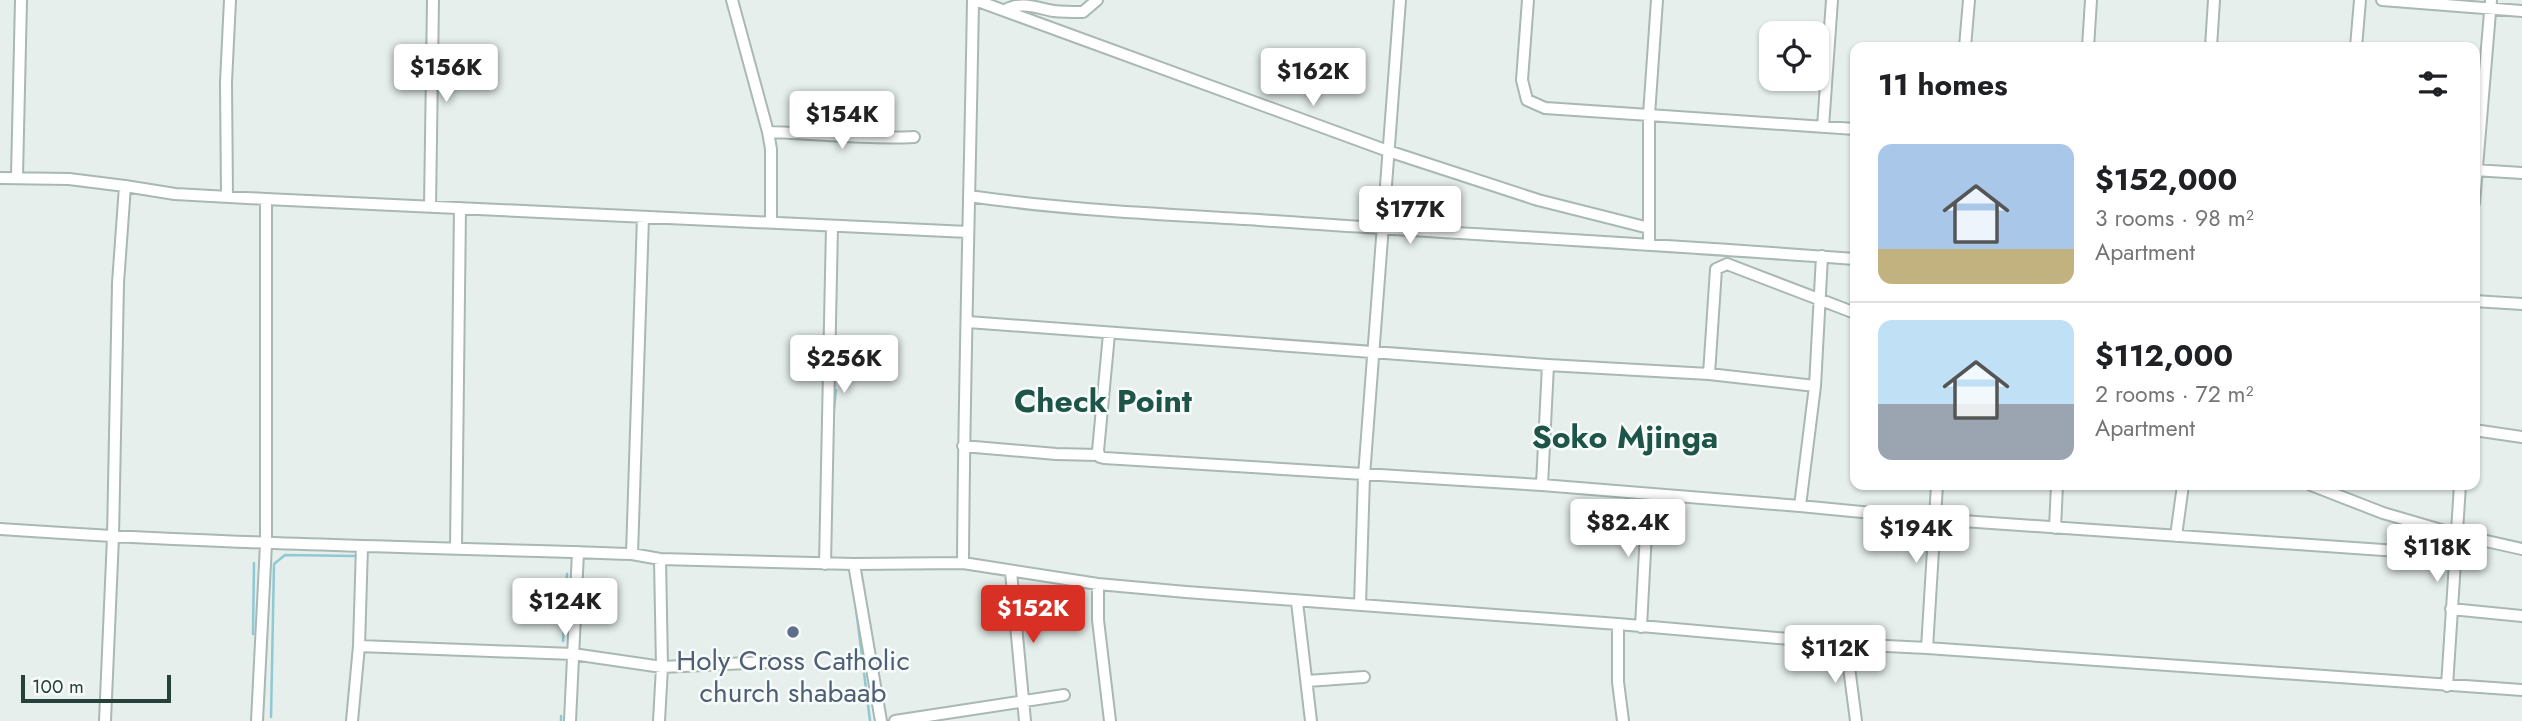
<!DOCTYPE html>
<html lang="en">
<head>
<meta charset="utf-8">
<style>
  :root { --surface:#fff; --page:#f6f6f6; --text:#202124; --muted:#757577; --line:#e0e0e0; --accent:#d93025 }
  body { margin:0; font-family:Jost,sans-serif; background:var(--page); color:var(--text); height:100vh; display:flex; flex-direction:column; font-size:26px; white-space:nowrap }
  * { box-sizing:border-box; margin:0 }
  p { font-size:23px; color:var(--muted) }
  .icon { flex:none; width:38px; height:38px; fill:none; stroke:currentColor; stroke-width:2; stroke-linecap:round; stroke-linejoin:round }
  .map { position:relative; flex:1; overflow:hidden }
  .details { position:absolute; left:1850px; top:42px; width:630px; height:448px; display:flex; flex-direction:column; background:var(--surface); border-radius:14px; box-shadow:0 2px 5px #0004 }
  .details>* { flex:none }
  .fabs { position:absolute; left:1759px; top:21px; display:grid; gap:14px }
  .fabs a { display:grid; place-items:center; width:70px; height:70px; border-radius:14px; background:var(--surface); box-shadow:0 2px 5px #0004; font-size:35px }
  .scale { position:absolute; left:21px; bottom:18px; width:150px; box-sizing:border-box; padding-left:7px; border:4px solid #24423a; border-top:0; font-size:19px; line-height:24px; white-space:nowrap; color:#24423a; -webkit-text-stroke:5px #f7fbf9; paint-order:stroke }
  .price { position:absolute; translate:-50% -60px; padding:0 16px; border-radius:7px; background:#fff; color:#222; font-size:23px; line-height:46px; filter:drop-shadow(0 2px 4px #0008) }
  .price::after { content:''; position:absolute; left:50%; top:42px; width:21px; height:16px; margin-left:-10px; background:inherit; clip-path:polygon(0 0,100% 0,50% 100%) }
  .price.selected { background:var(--accent); color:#fff }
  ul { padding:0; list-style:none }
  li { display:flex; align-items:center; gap:21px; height:175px; padding:0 28px }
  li+li { border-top:2px solid var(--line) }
  li span { display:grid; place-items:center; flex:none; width:196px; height:140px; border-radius:14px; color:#555 }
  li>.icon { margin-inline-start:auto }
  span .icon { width:84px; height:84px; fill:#fffc; stroke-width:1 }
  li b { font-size:30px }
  h2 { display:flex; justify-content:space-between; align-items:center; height:84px; padding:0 28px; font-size:30px }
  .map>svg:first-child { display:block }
</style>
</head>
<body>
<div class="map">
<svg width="2522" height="721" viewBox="0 0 2522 721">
  <rect width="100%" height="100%" fill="#e6efeb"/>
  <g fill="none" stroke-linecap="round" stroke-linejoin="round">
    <!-- stream -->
    <path stroke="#8ec9d4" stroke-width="2.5" d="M 833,418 L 836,390
      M 854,592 L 870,721
      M 253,634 L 254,563
      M 563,641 L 567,574
      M 271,717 L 274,564 L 285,555 L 354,556
      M 561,721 L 561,716"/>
    <defs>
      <path id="minor" d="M 732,0 L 768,132 L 771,149 L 771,223
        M 975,0 L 1388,151 L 1538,200 L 1649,228
        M 1528,0 L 1522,80 L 1527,100 L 1545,108 L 1649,115 L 1649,243
        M 1657,0 L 1649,115 L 1855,129
        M 2382,0 L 2522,11
        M 1005,10 C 1021,1 1037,8 1054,11 C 1064,12 1073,12 1083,12 L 1097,0
        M 1965,47 L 1969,0
        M 2088,47 L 2091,0
        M 2211,47 L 2214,0
        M 2356,47 L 2360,0
        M 1823,127 L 1832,0
        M 768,132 C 817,133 866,140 914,137
        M 2474,170 L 2522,173
        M 17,176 L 21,0
        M 0,178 L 69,179 L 125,186
        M 227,196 L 226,82 L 230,0
        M 969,196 C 1065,210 1162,214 1259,220 C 1458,234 1656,244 1855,259
        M 2474,203 L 2491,0
        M 430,207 L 433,0
        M 2474,301 L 2522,304
        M 968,322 L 1548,365 L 1709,374 L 1815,386
        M 1109,334 L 1098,451 L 1100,457 L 1104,458 L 1542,485 L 1800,506 L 1934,519 L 2455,555
        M 1709,374 L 1716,269 L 1727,264 L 1855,313
        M 2474,430 L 2522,437
        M 963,446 L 1056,454 L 1098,455
        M 1542,485 L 1548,365
        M 2311,485 L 2383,513 L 2455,534 L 2522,549
        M 1800,506 L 1815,386 L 1822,256
        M 2055,528 L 2057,485
        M 0,529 C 211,544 421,547 632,554 L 660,559 L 854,564 L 963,563 L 1098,584 L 1186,592 L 1618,624 L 1846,644 L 1927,648 L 2522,690
        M 2176,536 L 2183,485
        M 456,548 L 460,208
        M 632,554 L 643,217
        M 963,563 C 964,376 970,188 973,0
        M 825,564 L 832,226
        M 854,564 L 881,721
        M 1011,572 L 1025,721
        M 1098,584 L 1098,620 L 1110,721
        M 1297,602 L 1311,721
        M 1360,605 L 1364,476 L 1400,0
        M 2451,609 L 2522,616
        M 1618,624 L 1618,682 L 1623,721
        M 1641,627 L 1648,494
        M 1846,644 L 1856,721
        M 359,646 L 573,654 L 662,667 L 771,662
        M 1927,648 L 1937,485
        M 1307,681 L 1364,677
        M 2447,686 L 2460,485
        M 105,721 L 113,537 L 118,283 L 125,186 L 175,194 L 266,199 L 968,232
        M 257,721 L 266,544 L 266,199
        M 352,721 L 359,646 L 362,546
        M 570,721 L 578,552
        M 659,721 L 662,667 L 660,559
        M 895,721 L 1064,695"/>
    </defs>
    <!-- minor casing -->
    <use href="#minor" stroke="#a8b8b2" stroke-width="14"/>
    <!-- minor -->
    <use href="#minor" stroke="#fff" stroke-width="10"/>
  </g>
  <!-- markers -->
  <circle fill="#5c6f8a" stroke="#f7fbf9" stroke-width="2.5" cx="793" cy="632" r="7"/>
  <g text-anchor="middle" stroke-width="5" stroke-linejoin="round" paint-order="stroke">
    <!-- service labels -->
    <g font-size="28" fill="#4e5e75" stroke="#f7fbf9">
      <text x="793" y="670">Holy Cross Catholic<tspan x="793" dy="32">church shabaab</tspan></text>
    </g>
    <!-- quarter labels -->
    <g font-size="32" font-weight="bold" fill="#1f5548" stroke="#f7fbf9">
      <text x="1103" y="412">Check Point</text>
      <text x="1625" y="448">Soko Mjinga</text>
    </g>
  </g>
</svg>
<div class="fabs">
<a><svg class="icon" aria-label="locate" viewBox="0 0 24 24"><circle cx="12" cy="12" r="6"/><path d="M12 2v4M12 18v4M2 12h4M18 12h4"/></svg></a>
</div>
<div class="scale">100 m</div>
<b class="price" style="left:446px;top:104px">$156K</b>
<b class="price" style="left:1313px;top:108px">$162K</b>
<b class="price" style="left:842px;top:151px">$154K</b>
<b class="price" style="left:1410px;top:246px">$177K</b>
<b class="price" style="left:844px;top:395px">$256K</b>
<b class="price" style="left:1628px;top:559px">$82.4K</b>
<b class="price" style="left:1916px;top:565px">$194K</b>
<b class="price" style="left:2437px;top:584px">$118K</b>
<b class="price" style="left:565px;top:638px">$124K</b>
<b class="price selected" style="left:1033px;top:645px">$152K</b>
<b class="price" style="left:1835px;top:685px">$112K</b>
<section class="details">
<h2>11 homes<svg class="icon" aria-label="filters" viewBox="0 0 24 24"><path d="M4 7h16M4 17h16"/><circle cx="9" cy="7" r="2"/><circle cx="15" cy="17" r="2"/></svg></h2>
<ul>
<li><span style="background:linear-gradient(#a9c7e8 75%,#c2b280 0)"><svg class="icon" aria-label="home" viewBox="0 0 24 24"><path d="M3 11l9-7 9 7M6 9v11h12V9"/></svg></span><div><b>$152,000</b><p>3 rooms · 98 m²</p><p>Apartment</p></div></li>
<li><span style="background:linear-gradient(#bfe0f5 60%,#9aa5b1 0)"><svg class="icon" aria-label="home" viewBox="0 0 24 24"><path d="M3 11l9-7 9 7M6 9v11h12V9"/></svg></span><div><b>$112,000</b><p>2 rooms · 72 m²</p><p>Apartment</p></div></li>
</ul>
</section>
</div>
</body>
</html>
